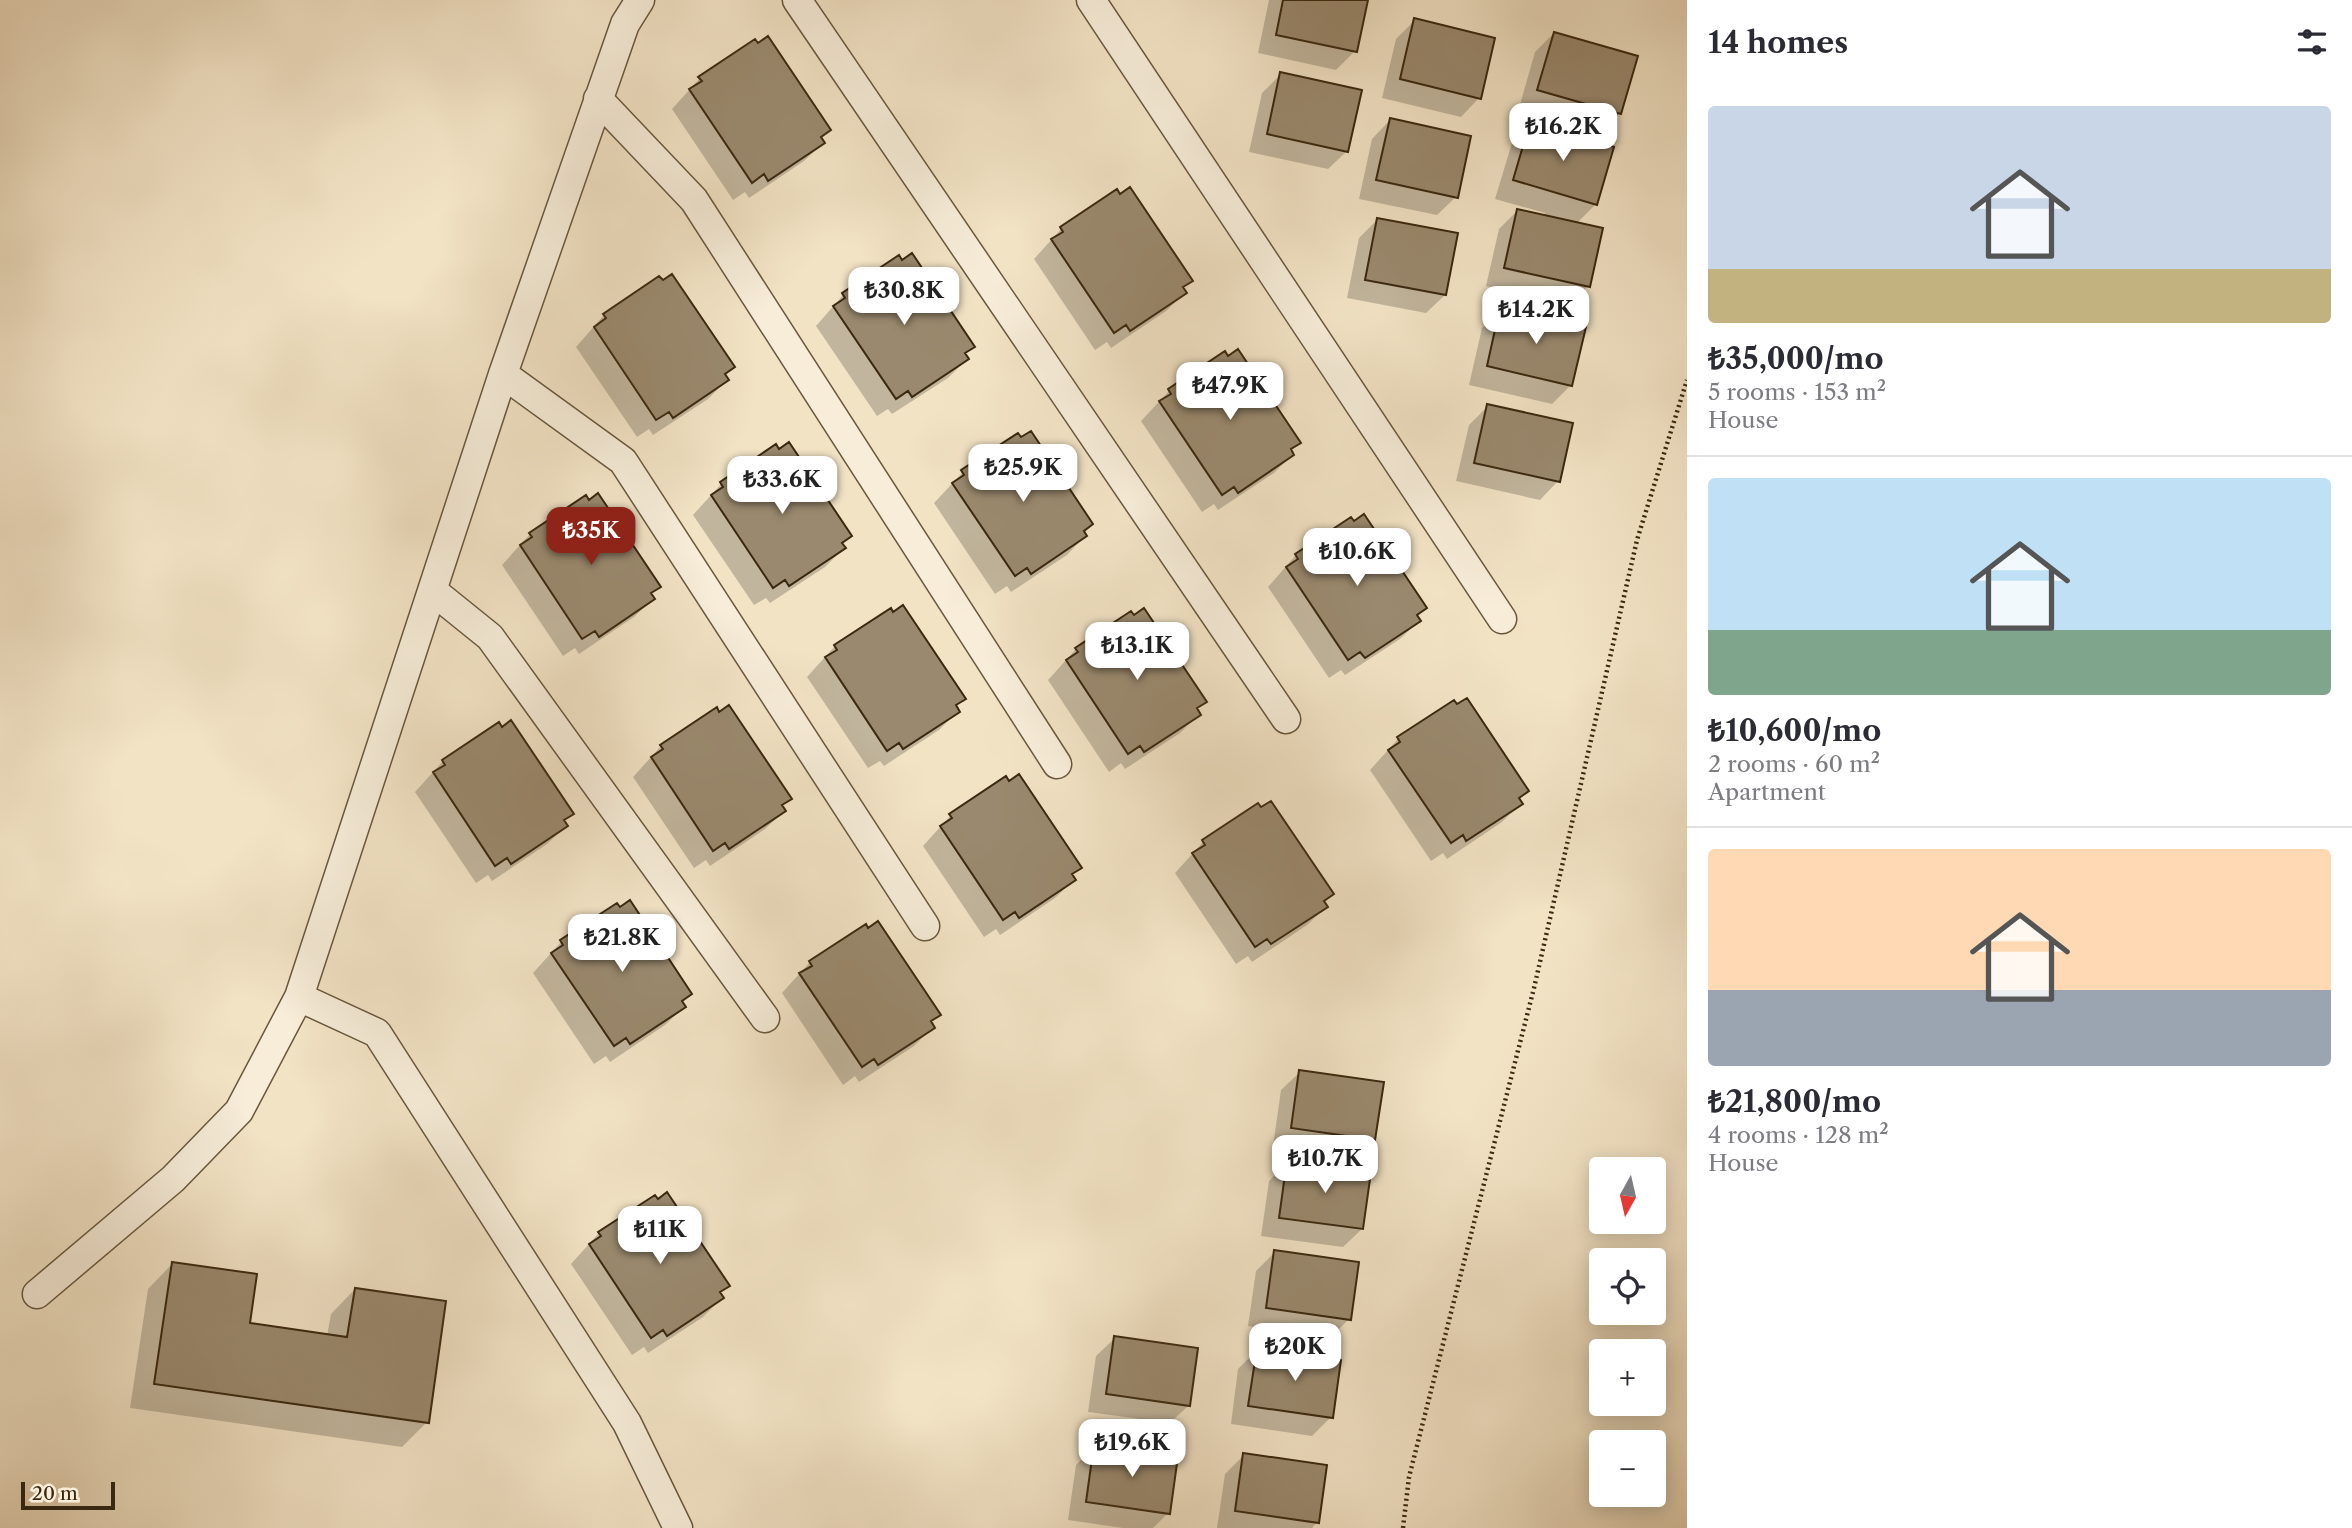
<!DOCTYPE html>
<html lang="en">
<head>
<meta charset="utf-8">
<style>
  :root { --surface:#fff; --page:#f2f2f3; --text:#2b2b33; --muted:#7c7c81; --line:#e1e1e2; --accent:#8f2418 }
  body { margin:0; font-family:"Libre Caslon Text",serif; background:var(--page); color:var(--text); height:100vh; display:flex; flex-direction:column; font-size:26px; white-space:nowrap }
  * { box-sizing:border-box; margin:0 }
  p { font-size:23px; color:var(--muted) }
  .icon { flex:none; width:38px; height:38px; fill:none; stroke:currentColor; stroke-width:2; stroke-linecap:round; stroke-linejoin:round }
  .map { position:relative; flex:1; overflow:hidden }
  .drawer { display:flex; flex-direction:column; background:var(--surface); width:665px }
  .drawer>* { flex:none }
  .needle { width:46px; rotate:188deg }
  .buttons { position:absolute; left:1589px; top:1157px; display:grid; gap:14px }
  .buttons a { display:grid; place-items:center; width:77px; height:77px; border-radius:7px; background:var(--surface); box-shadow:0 4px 18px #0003; font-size:35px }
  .scale { position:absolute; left:21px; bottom:18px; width:94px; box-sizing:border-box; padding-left:7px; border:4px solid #3b2810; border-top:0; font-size:19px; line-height:24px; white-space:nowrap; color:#3b2810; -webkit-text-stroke:5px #f7edd9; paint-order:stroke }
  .price { position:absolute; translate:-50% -60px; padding:0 16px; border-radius:14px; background:#fff; color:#222; font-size:23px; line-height:46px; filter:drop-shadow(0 2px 4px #0008) }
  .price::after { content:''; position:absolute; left:50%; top:42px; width:21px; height:16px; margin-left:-10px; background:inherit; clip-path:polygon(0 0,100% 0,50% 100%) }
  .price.active { background:var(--accent); color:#fff }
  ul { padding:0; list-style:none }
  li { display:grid; align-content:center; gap:14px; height:371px; padding:0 21px }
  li+li { border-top:2px solid var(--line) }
  li span { display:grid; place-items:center; height:217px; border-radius:7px; color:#555 }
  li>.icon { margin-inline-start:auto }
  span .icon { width:126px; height:126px; fill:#fffc; stroke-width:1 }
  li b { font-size:30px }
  h2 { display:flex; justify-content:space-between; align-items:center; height:84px; padding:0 21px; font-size:30px }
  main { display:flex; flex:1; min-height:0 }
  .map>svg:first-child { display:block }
</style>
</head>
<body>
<main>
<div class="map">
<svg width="1687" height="1528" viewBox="0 0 1687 1528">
  <rect width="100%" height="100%" fill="#f2e3c5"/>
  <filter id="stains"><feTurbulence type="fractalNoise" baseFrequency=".00286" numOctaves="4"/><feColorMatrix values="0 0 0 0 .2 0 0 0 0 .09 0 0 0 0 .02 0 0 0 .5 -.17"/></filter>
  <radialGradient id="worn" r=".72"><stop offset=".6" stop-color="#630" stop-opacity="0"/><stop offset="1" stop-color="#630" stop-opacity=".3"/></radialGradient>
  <!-- shadow -->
  <path fill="#0003" d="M 1269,0 L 1366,0 L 1355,51 L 1336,70 L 1258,53 Z
    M 1415,20 L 1479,98 L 1461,117 L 1382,98 L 1396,39 Z
    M 1554,33 L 1620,113 L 1601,132 L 1519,108 L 1535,52 Z
    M 1281,74 L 1347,151 L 1328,169 L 1249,152 L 1262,93 Z
    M 700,78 L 828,130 L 820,139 L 823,143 L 804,161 L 749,198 L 745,192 L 733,200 L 672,109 Z
    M 1390,120 L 1456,197 L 1437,215 L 1359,199 L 1372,139 Z
    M 1530,124 L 1596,204 L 1576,224 L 1588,286 L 1569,305 L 1486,286 L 1499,229 L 1518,210 L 1544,216 L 1545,213 L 1495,199 L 1512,143 Z
    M 1377,220 L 1445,295 L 1426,313 L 1347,298 L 1359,238 Z
    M 1062,228 L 1190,281 L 1182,289 L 1185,293 L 1166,311 L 1111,348 L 1107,342 L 1095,350 L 1034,259 Z
    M 844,294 L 972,347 L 964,355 L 967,359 L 948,378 L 892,414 L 888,409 L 877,416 L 816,326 Z
    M 1500,309 L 1571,385 L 1552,404 L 1469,385 L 1482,328 Z
    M 604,315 L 733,367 L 724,376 L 727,380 L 708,399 L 653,435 L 649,429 L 637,437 L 576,347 Z
    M 1170,390 L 1298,443 L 1290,451 L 1292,455 L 1274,473 L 1218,510 L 1214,504 L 1202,512 L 1141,421 Z
    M 1488,406 L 1558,481 L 1540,500 L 1456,481 L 1469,425 Z
    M 776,447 L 850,536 L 841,544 L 844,548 L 825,567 L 770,603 L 766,598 L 754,605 L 693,515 L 721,484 Z
    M 963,472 L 1083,532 L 1085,536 L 1067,555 L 1011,592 L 1007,586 L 995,594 L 934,503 Z
    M 530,534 L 659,586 L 650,595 L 653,599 L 634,617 L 579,654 L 575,648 L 563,656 L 502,565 Z
    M 1296,555 L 1425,608 L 1416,616 L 1419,621 L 1400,639 L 1345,675 L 1341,670 L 1329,678 L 1268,587 Z
    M 1131,613 L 1205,701 L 1196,710 L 1199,714 L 1180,733 L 1125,769 L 1121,763 L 1109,772 L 1048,680 L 1076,649 Z
    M 835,646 L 964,699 L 955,707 L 958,711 L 939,730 L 884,766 L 880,761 L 868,768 L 807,677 Z
    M 1398,739 L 1527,791 L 1518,799 L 1521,803 L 1502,822 L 1447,859 L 1443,853 L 1431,861 L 1370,770 Z
    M 661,746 L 790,798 L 781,807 L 784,811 L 765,829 L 710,866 L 706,860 L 694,868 L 633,777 Z
    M 443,761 L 572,814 L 563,822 L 566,826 L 547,844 L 492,881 L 488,875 L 476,883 L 415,792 Z
    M 1258,805 L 1332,894 L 1323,903 L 1326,907 L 1307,925 L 1252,962 L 1248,956 L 1236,964 L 1175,873 L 1203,842 Z
    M 951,815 L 1079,867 L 1071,876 L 1074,880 L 1055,898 L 1000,935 L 996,929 L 984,937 L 923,846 Z
    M 865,926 L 938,1015 L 930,1023 L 933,1027 L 914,1046 L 859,1082 L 855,1076 L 843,1085 L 782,993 L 810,962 Z
    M 561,942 L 690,994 L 681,1002 L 684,1007 L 665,1025 L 610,1062 L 606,1056 L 594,1064 L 533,973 Z
    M 1300,1072 L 1374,1139 L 1355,1157 L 1273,1146 L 1281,1090 Z
    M 1288,1162 L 1362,1229 L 1343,1247 L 1261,1236 L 1269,1181 Z
    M 599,1233 L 728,1285 L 719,1294 L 722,1298 L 703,1317 L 648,1353 L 644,1347 L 632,1355 L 571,1264 Z
    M 1275,1252 L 1349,1319 L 1330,1338 L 1248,1326 L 1256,1271 Z
    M 172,1264 L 248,1325 L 327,1336 L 331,1314 L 355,1289 L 427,1422 L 402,1447 L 130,1408 L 148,1289 Z
    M 1115,1338 L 1189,1405 L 1170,1423 L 1088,1412 L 1096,1356 Z
    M 1257,1350 L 1331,1417 L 1312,1436 L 1231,1424 L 1238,1369 Z
    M 1095,1446 L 1168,1513 L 1153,1528 L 1123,1528 L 1068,1520 L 1076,1465 Z
    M 1244,1455 L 1317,1522 L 1312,1528 L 1217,1528 L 1225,1474 Z"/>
  <!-- building -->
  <path fill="#9a896e" stroke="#3b2810" stroke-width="2" d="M 1283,0 L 1368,0 L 1357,52 L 1276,35 Z
    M 1414,18 L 1495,38 L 1481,99 L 1400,79 Z
    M 1554,32 L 1638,56 L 1621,114 L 1537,90 Z
    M 768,36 L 831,130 L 821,137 L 825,143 L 768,181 L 764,174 L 752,183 L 689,89 L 702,81 L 698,77 L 755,39 L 758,43 Z
    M 1280,72 L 1362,90 L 1348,152 L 1267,134 Z
    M 1390,118 L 1471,136 L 1458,198 L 1376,180 Z
    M 1530,122 L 1614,147 L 1597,205 L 1513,180 Z
    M 1130,187 L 1193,281 L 1183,287 L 1187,293 L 1130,331 L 1126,325 L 1114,333 L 1051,239 L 1063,232 L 1060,227 L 1117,189 L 1120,194 Z
    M 1517,209 L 1603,228 L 1590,287 L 1504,268 Z
    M 1377,218 L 1458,233 L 1446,295 L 1365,280 Z
    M 912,253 L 975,347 L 965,353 L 969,359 L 912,397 L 908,391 L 896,399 L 833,306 L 845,298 L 842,293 L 899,255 L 902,260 Z
    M 672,274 L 735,367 L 725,374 L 729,380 L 673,418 L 669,412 L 656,420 L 594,327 L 606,318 L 603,314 L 659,276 L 663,280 Z
    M 1500,307 L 1586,327 L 1572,386 L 1487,366 Z
    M 1238,349 L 1301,443 L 1291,449 L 1294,455 L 1238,493 L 1234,487 L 1222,495 L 1159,401 L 1171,394 L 1168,389 L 1225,351 L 1228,356 Z
    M 1487,404 L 1573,423 L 1560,482 L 1474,463 Z
    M 1031,431 L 1093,524 L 1084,531 L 1087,536 L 1031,574 L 1027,568 L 1015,576 L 952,483 L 964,475 L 961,470 L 1018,433 L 1021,437 Z
    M 789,442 L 852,536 L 842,543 L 846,548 L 789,586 L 785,580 L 773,588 L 711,495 L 723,487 L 720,482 L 776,444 L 779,449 Z
    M 598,493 L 661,587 L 651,593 L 655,599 L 599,637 L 595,631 L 582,639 L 520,545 L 532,537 L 529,533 L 586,495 L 589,500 Z
    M 1364,514 L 1427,608 L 1417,615 L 1421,621 L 1365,658 L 1360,652 L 1348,660 L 1286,567 L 1298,559 L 1295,554 L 1351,517 L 1354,521 Z
    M 903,605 L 966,699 L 956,705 L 960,712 L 903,749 L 899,743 L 887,751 L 825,657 L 837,650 L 834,645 L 891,608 L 893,612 Z
    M 1144,608 L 1207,702 L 1197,708 L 1201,715 L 1144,752 L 1140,746 L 1128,754 L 1066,660 L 1078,652 L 1075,648 L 1131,611 L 1134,615 Z
    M 1467,698 L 1529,791 L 1519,798 L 1523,804 L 1466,841 L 1463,835 L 1451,843 L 1388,750 L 1400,742 L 1397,737 L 1454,700 L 1457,704 Z
    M 729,705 L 792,799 L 782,805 L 786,811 L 729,849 L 725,843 L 713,851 L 651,757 L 663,749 L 660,745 L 717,707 L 719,712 Z
    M 511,720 L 574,814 L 564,820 L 568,826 L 511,864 L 507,858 L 495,866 L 433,772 L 445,765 L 442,760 L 499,722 L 502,727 Z
    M 1019,774 L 1082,868 L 1072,874 L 1076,880 L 1019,918 L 1015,912 L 1003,920 L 940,826 L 952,818 L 949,814 L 1006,776 L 1009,781 Z
    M 1271,801 L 1334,894 L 1324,901 L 1328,907 L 1271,944 L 1267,939 L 1255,947 L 1192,853 L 1205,845 L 1202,840 L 1258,803 L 1261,807 Z
    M 630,900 L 692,994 L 682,1001 L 686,1007 L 630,1044 L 626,1038 L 614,1046 L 551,953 L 563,945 L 560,940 L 617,903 L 620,907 Z
    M 878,921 L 941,1015 L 931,1021 L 935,1028 L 878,1065 L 874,1059 L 862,1067 L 799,973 L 812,966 L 809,961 L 866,924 L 868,928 Z
    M 1299,1070 L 1384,1082 L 1375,1140 L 1291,1128 Z
    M 1287,1160 L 1371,1172 L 1363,1229 L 1279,1218 Z
    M 667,1192 L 730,1286 L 720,1292 L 724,1298 L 667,1336 L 663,1330 L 651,1338 L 589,1244 L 601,1236 L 598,1232 L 655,1195 L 658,1199 Z
    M 1274,1250 L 1359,1262 L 1351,1320 L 1266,1308 Z
    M 172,1262 L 257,1274 L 250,1323 L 347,1337 L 355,1288 L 446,1301 L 429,1423 L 154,1384 Z
    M 1114,1336 L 1198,1348 L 1190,1406 L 1106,1394 Z
    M 1257,1348 L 1341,1360 L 1333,1418 L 1248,1406 Z
    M 1094,1444 L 1178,1456 L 1170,1514 L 1086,1502 Z
    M 1243,1453 L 1327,1465 L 1319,1523 L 1235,1511 Z"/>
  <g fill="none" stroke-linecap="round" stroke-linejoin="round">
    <defs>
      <path id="minor" d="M 797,0 L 1286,719
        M 1091,0 L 1502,619
        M 598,99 L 694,200 L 1057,764
        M 503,374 L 623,461 L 925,926
        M 433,591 L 490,637 L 765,1018
        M 299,997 L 377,1033 L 627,1423 L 678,1528
        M 37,1294 L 173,1179 L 239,1111 L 299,997 L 503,374 L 625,24 L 640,0"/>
    </defs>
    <!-- minor casing -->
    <use href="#minor" stroke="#69573d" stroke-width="31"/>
    <!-- path -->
    <path stroke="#3b2810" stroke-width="4.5" stroke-dasharray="2 3.5" stroke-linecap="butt" d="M 1403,1528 L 1409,1477 L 1534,988 L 1637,540 L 1687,380"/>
    <!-- minor -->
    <use href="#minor" stroke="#f7edd9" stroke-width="28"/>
  </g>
  <rect width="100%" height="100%" filter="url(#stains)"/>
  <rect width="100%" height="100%" fill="url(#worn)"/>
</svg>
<div class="buttons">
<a><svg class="needle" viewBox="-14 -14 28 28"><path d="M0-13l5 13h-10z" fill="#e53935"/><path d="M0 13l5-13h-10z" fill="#7c7c81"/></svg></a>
<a><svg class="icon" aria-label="locate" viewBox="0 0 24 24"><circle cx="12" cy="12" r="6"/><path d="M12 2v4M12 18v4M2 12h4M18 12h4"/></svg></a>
<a>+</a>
<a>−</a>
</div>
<div class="scale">20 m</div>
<b class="price" style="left:1563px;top:163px">₺16.2K</b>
<b class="price" style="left:904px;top:327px">₺30.8K</b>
<b class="price" style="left:1536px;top:346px">₺14.2K</b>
<b class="price" style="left:1230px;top:422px">₺47.9K</b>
<b class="price" style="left:1023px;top:504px">₺25.9K</b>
<b class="price" style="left:782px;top:516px">₺33.6K</b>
<b class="price active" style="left:591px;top:567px">₺35K</b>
<b class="price" style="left:1357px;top:588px">₺10.6K</b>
<b class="price" style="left:1137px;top:682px">₺13.1K</b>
<b class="price" style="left:622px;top:974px">₺21.8K</b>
<b class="price" style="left:1325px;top:1195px">₺10.7K</b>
<b class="price" style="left:660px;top:1266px">₺11K</b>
<b class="price" style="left:1295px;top:1383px">₺20K</b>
<b class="price" style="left:1132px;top:1479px">₺19.6K</b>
</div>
<section class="drawer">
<h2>14 homes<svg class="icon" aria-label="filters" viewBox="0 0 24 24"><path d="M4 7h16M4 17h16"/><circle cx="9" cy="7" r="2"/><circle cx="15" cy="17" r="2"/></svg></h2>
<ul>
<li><span style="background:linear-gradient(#c9d6e8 75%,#c2b280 0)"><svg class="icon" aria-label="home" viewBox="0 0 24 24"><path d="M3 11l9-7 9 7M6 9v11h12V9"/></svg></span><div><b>₺35,000/mo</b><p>5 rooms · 153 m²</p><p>House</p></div></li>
<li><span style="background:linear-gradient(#bfe0f5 70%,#7fa58c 0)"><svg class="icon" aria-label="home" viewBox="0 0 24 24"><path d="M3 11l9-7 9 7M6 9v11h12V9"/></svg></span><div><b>₺10,600/mo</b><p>2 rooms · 60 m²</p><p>Apartment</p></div></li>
<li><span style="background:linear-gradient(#ffd9b3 65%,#9aa5b1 0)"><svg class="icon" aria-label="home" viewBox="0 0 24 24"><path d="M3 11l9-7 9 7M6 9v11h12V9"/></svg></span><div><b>₺21,800/mo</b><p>4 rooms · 128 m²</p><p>House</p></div></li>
</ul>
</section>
</main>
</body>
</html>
